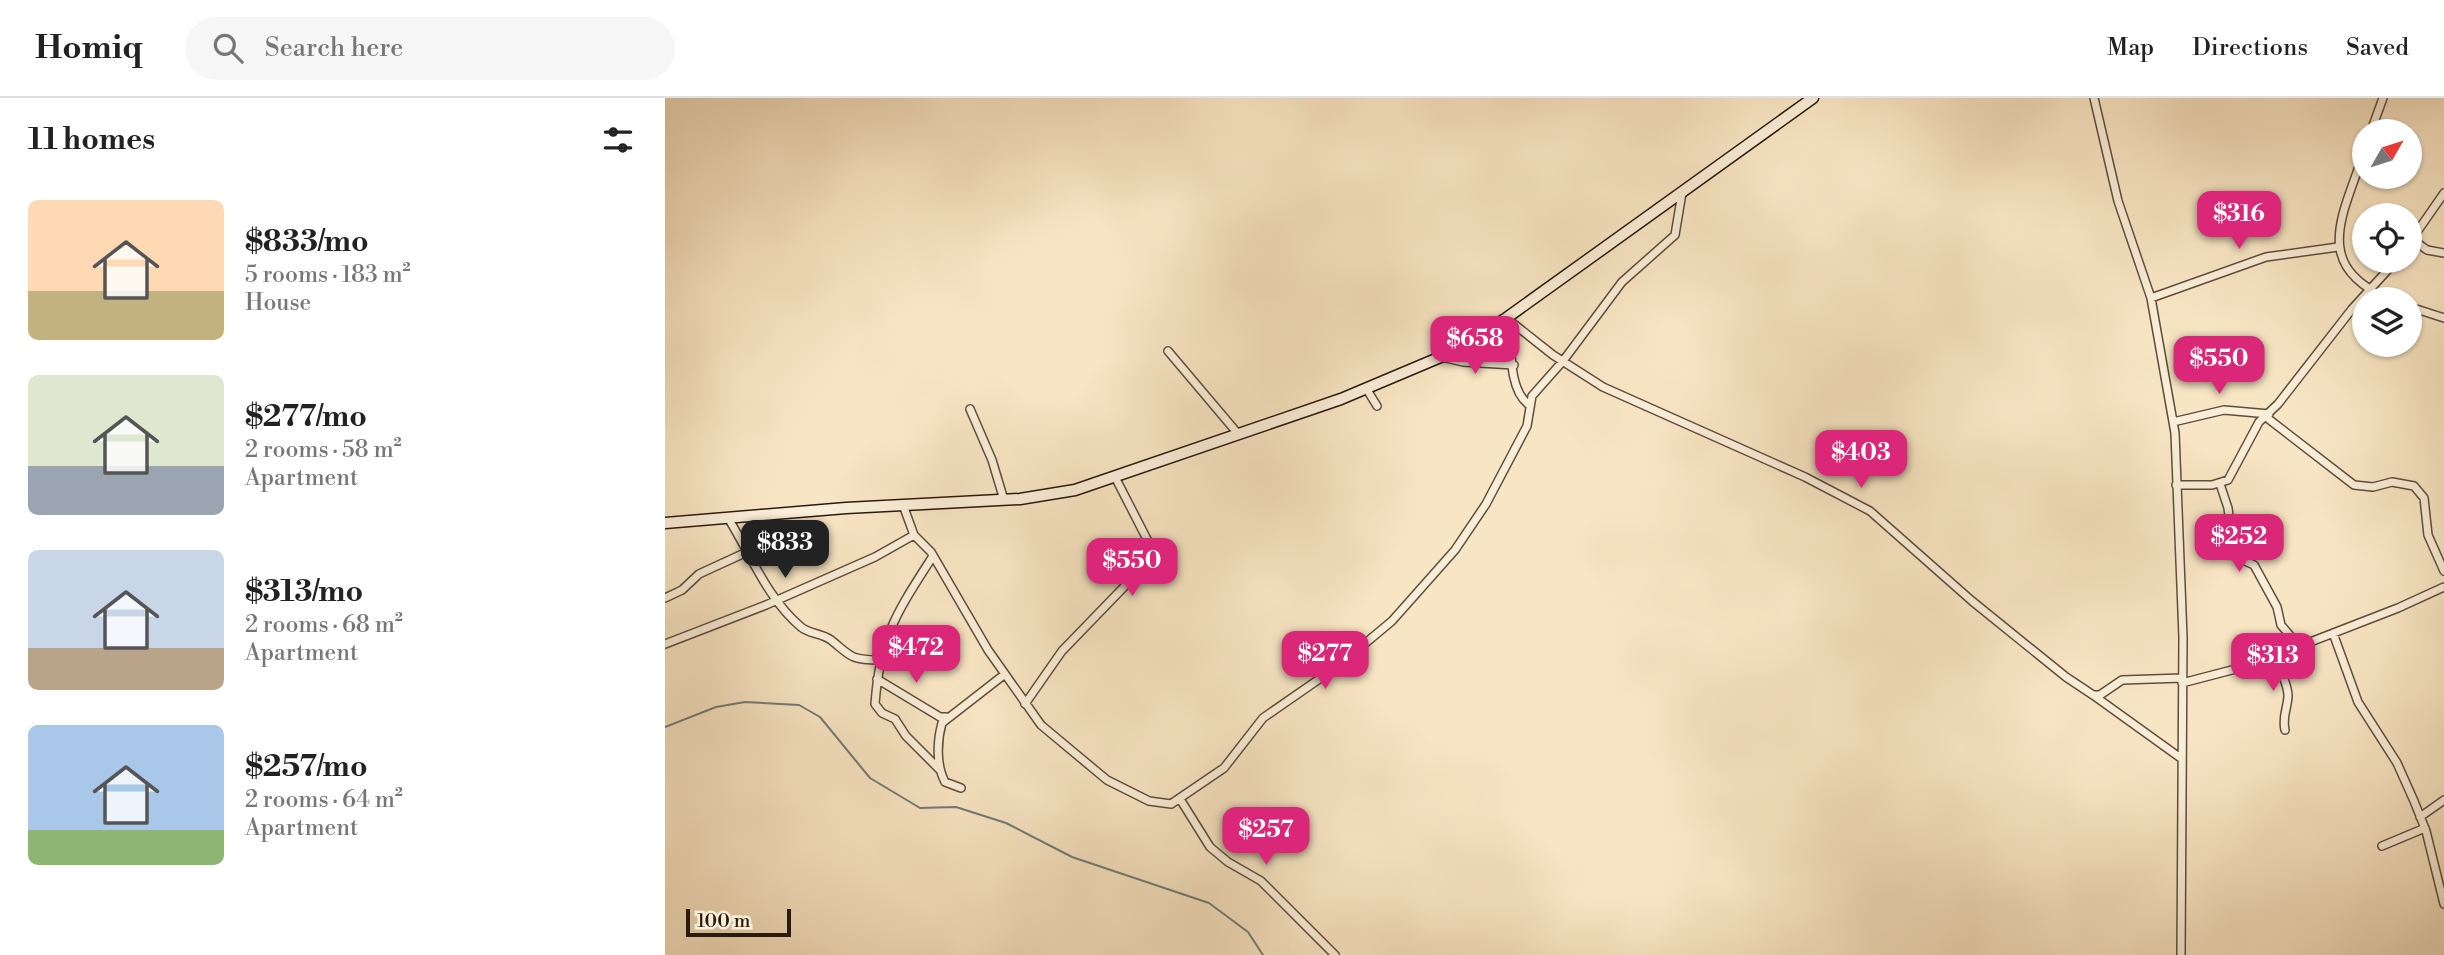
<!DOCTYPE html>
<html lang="en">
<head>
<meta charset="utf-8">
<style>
  :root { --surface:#fff; --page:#f6f6f6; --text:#222; --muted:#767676; --line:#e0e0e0; --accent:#db2777 }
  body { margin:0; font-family:"Libre Bodoni",serif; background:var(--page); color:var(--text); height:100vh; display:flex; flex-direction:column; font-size:26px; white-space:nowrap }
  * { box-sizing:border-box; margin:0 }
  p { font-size:23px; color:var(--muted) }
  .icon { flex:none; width:38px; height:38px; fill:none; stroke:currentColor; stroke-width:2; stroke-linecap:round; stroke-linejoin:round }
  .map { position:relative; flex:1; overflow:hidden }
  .drawer { display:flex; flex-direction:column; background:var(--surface); width:665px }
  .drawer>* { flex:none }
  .needle { width:46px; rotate:51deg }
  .controls { position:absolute; left:1687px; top:21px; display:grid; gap:14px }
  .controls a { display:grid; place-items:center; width:70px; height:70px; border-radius:50%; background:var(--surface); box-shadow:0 2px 5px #0004; font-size:35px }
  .scale { position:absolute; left:21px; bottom:18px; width:105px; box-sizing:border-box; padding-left:7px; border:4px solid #2a1b0f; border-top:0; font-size:19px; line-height:24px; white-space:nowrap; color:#2a1b0f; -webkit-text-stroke:5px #faeed8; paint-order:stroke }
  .price { position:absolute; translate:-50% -60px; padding:0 16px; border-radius:14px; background:var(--accent); color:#fff; font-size:23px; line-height:46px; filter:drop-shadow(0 2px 4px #0008) }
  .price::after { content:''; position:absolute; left:50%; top:42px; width:21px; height:16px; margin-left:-10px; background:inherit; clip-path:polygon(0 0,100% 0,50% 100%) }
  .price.active { background:#222; color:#fff }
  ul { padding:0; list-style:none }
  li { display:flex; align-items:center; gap:21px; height:175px; padding:0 28px }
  li span { display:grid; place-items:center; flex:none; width:196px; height:140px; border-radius:10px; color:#555 }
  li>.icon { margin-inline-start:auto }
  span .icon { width:84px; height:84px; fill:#fffc; stroke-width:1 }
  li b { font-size:30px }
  h2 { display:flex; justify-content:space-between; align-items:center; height:84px; padding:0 28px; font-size:30px }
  header { display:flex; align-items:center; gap:42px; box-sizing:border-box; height:98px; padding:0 35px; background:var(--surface); border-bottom:2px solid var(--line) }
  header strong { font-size:33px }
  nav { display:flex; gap:38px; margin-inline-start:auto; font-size:24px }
  .search { width:490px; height:63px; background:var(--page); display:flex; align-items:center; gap:18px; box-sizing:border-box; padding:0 24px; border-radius:38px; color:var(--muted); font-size:26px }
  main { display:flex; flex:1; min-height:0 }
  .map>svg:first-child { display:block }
</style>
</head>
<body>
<header>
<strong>Homiq</strong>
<div class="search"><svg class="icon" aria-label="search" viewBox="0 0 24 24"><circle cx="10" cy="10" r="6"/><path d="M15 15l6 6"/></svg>Search here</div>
<nav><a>Map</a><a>Directions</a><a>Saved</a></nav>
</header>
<main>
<section class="drawer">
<h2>11 homes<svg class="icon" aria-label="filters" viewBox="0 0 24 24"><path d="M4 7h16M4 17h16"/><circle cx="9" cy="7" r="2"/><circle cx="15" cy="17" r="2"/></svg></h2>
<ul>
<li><span style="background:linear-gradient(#ffd9b3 65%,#c2b280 0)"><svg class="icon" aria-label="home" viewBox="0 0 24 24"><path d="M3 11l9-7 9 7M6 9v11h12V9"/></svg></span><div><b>$833/mo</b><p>5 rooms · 183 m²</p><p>House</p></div></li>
<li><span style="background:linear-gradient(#dfe7d0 65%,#9aa5b1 0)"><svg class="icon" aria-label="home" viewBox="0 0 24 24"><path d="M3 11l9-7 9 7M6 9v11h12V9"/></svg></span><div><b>$277/mo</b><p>2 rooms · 58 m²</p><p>Apartment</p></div></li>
<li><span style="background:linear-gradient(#c9d6e8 70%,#b9a48a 0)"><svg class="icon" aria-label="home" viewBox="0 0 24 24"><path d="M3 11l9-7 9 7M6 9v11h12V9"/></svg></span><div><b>$313/mo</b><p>2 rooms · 68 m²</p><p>Apartment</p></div></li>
<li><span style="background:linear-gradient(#a9c7e8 75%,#8fb573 0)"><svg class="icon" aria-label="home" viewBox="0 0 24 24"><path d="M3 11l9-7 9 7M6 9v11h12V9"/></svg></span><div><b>$257/mo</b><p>2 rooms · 64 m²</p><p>Apartment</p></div></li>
</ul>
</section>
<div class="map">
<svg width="1779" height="857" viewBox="0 0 1779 857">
  <rect width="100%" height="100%" fill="#f8e5c3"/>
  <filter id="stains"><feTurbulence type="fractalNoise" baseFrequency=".00286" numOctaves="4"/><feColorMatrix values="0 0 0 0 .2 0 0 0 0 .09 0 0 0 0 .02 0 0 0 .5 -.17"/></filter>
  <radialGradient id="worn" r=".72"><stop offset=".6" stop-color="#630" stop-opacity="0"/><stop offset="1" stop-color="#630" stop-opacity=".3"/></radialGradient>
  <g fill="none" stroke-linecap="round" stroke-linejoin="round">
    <!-- stream -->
    <path stroke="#727c78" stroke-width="2" d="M 0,629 L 51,609 L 80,604 L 134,607 L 155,619 L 205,680 L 255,710 L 291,709 L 341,725 L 407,759 L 544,805 L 583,834 L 598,857"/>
    <defs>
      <path id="street" d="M 1429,0 L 1453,103 L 1486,200 L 1510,335 L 1518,539 L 1516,857
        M 1706,33 L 1718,0
        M 1699,54 C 1679,116 1645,167 1724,201
        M 1747,141 L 1762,152 L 1779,155
        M 1745,144 L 1779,95
        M 1486,200 L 1601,159 L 1673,149
        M 1745,209 L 1779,220
        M 844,221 C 847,245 842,289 863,306
        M 845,223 L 888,257 L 938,289 L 1140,379 L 1205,413 L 1307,503 L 1401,579 L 1428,597 L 1435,597 L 1457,582 L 1517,580
        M 503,253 L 574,337
        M 777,259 L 798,264 L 849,267
        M 701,290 L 712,308
        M 305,311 L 327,362 L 339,402
        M 1601,319 L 1689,387 L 1708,389 L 1727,384 L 1749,388 L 1759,400 L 1763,437 L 1779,473
        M 1508,324 L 1559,312 L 1604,316
        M 1555,386 L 1563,410 L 1569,458 L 1589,467 L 1612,509 L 1616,527 L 1634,548
        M 1511,387 L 1547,387 L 1563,382 L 1594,324 L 1613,306 L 1687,211 L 1731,163
        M 238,407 L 249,437 L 266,454 L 323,552 L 376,627 L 442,682 L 484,703 L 506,706 L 559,670 L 598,620 L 673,568 L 727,523 L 790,452 L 821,406 L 862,328 L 867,298 L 898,263 L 957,184 L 1010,137 L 1017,95
        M 63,420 C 85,455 103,502 136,529 C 144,536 157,535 166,542 C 186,558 185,562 214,562
        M 268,458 C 232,514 215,538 210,606 L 217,615 L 230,621 L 241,638 L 275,672
        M 0,500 L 17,492 L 34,476 L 84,453
        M 1668,535 L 1693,604 L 1732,665 L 1749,703 L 1761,733 L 1779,806
        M 0,546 L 101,507 L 210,459 L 249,437
        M 1612,557 C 1612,572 1624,585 1623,599 C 1622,612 1617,619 1620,632
        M 212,581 L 275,619 L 281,619
        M 1517,585 L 1586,567 L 1733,510 L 1779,489
        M 1428,597 L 1517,661
        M 360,606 L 397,553 L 486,461 L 486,449 L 450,379
        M 296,690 L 280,684 C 271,667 272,643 277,625 L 340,576
        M 515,701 L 545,749 L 563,764 L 596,783 L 670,857
        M 1755,719 L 1779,702
        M 1717,748 L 1760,730"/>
      <path id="secondary" d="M 0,425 L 181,410 L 355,401 L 410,392 L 676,301 L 778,258 L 840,221 L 1148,0"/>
    </defs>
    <!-- street casing -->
    <use href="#street" stroke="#5e4e3c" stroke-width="10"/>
    <!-- secondary casing -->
    <use href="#secondary" stroke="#2a1b0f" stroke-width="13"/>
    <!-- street -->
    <use href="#street" stroke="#faeed8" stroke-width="7"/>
    <!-- secondary -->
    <use href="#secondary" stroke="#faeed8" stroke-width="10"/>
  </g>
  <rect width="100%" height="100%" filter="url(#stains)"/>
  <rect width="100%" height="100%" fill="url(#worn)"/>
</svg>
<div class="controls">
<a><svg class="needle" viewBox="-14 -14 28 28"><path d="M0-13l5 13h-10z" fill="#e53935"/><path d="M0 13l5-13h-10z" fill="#767676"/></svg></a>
<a><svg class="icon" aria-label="locate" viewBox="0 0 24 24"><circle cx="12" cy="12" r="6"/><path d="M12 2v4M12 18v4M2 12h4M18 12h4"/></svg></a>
<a><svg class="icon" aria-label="layers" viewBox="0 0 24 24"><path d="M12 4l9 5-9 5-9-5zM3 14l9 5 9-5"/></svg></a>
</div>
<div class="scale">100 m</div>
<b class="price" style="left:1574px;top:153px">$316</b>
<b class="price" style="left:810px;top:278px">$658</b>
<b class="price" style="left:1554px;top:298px">$550</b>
<b class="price" style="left:1196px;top:392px">$403</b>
<b class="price" style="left:1574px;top:476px">$252</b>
<b class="price active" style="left:120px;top:482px">$833</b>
<b class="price" style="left:467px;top:500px">$550</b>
<b class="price" style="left:251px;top:587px">$472</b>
<b class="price" style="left:660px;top:593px">$277</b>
<b class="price" style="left:1608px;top:595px">$313</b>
<b class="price" style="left:601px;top:769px">$257</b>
</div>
</main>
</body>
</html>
